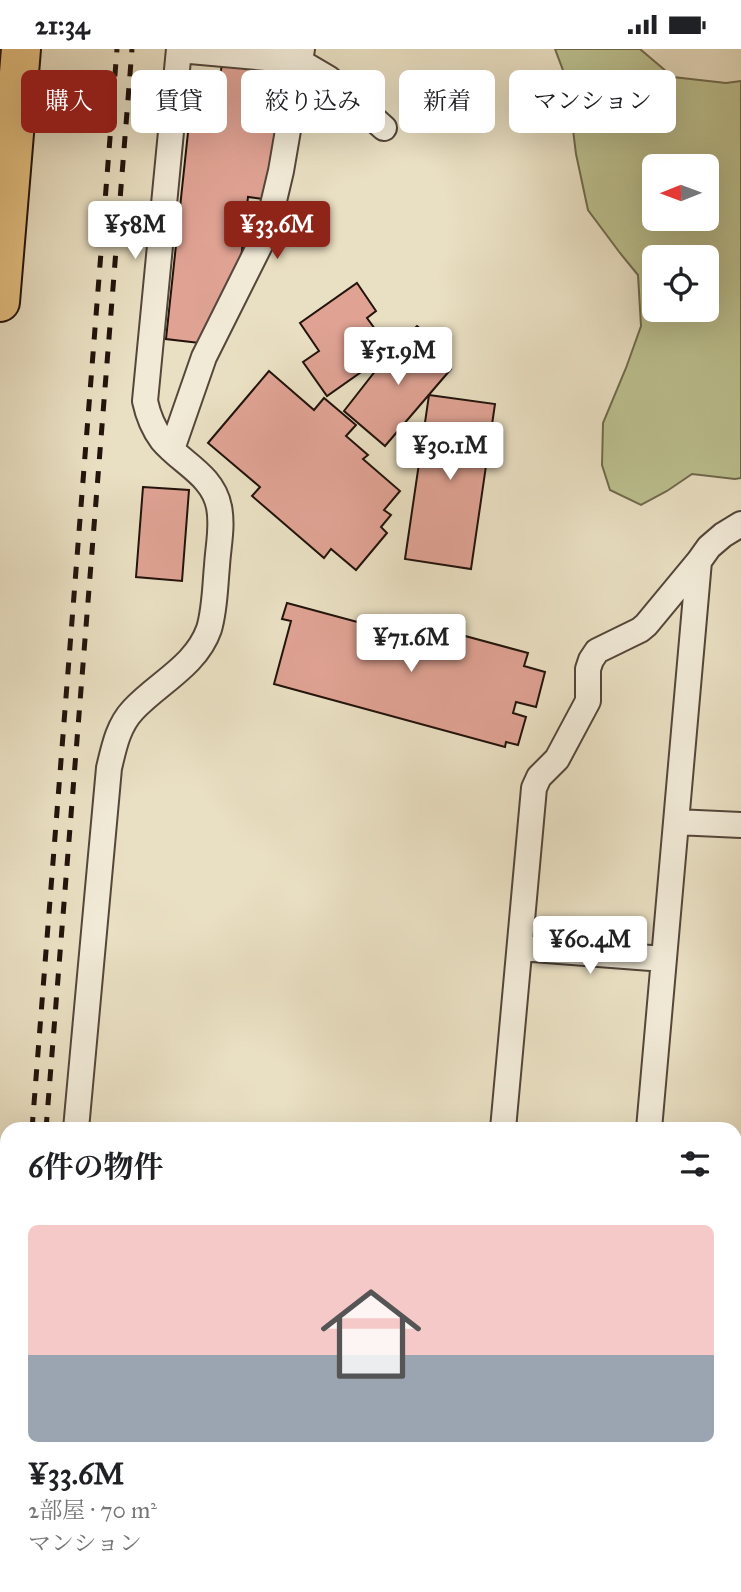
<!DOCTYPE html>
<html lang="ja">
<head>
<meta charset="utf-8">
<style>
  :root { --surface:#fff; --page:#f2f2f2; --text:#202124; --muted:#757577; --line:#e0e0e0; --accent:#8f2418 }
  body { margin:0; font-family:"IM FELL Great Primer","Noto Serif JP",serif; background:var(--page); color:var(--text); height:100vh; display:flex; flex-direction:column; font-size:26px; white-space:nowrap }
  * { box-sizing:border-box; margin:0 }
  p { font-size:23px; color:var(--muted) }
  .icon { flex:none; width:38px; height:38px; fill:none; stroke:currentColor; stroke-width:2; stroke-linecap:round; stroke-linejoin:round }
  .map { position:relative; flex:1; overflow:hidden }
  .details { position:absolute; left:0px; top:1073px; width:742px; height:471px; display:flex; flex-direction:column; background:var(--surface); border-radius:21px 21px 0 0; box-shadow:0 7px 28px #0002 }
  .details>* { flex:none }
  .hud { position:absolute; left:21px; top:21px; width:700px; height:63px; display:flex; gap:14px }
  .needle { width:46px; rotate:269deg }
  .controls { position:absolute; left:642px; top:105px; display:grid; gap:14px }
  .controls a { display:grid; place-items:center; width:77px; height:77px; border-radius:10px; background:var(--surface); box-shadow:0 7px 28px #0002; font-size:35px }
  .price { position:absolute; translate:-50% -60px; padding:0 16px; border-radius:7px; background:#fff; color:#222; font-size:23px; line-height:46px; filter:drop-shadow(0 2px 4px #0008) }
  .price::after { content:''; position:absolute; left:50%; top:42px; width:21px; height:16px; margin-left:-10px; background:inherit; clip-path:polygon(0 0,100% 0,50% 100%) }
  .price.current { background:var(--accent); color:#fff }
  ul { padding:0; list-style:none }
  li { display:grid; align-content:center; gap:14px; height:371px; padding:0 28px }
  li+li { border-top:2px solid var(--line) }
  li span { display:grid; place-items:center; height:217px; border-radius:10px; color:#555 }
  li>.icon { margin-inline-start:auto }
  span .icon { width:126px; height:126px; fill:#fffc; stroke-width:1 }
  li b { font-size:30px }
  h2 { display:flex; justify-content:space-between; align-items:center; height:84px; padding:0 28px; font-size:30px }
  .tag { padding:0 24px; border-radius:10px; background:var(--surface); box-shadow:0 7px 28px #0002; font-size:24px; line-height:63px }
  .tag.current { background:var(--accent); color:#fff }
  .status { display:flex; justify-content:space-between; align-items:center; height:49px; padding:0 35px; background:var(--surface); direction:ltr }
  .status svg { height:19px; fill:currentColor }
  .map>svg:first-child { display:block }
</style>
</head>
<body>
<div class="status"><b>21:34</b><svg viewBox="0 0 49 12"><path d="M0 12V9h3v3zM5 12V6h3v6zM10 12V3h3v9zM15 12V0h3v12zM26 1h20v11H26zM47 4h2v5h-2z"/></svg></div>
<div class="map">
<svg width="741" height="1543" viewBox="0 0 741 1543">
  <rect width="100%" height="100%" fill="#e9dfc2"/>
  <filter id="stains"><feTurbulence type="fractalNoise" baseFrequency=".00286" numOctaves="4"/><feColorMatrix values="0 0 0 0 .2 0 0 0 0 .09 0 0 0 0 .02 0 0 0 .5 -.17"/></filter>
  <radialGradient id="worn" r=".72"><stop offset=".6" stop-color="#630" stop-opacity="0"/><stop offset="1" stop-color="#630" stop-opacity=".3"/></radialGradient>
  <!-- green -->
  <path fill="#bcc08f" stroke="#6f6a4e" stroke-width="2" fill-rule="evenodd" d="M 555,0 L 640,0 L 673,28 L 726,34 L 741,32 L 741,429 L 735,430 L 692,425 L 667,442 L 641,456 L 610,441 L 602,416 L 603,374 L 626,319 L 641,277 L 638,226 L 620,204 L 588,161 L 576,105 L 567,32 ZM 654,117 L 707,117 L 707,170 L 654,170 ZM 654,208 L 707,208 L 707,261 L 654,261 Z
    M 735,1367 L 741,1369 L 741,1543 L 529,1543 L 524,1537 L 735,1536 Z
    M 129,1537 L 471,1536 L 476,1543 L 129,1543 Z"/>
  <!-- building -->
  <path fill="#dfa293" stroke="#22130c" stroke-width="2" d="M 222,14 L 284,21 L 270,151 L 248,148 L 241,210 L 208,295 L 166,290 L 194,27 L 220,29 Z
    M 357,234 L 376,262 L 367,269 L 391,302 L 327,347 L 303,313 L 319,302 L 300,274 Z
    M 417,277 L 437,294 L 430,302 L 451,320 L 385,397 L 344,362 L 391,302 Z
    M 269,322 L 314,361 L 324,349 L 356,376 L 346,387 L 368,406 L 363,410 L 400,442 L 384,461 L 391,466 L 381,478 L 387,484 L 356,521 L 331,500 L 324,509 L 252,447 L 260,438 L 208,394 Z
    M 429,346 L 495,355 L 471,520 L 405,510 Z
    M 143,438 L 189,441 L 182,532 L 136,528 Z
    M 287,554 L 413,588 L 417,574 L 528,604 L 524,617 L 545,623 L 536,658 L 516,653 L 513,664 L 526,668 L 518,696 L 506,693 L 505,698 L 274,635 L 291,572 L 282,570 Z"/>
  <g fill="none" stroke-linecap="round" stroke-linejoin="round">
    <defs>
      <path id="minor" d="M 179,1 L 299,12 L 328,29 L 384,79
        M 172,400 L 204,308 L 261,194 L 272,160 L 281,122 L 302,0
        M 676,773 L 741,776
        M 520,899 L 664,910
        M 76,1080 L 109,719 C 114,698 118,677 133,661 C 158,634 196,617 209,580 C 215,560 215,537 217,517 C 218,498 223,477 219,458 C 213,426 181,414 162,391 C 153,379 148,366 145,352 L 179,0
        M 503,1080 L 534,739 L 539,728 L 557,710 L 588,652 L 588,620 L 591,611 L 597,602 L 640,581 L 646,576 L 699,512 L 709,498 L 723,486 L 741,475
        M 649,1080 L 699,512
        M 735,1167 L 741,1163
        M 35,1543 L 35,1536"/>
      <path id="tertiary" d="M 495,1536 L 500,1543"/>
      <path id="trunk" d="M 0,253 L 21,0"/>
    </defs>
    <!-- minor casing -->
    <use href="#minor" stroke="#54463a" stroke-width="28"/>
    <!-- tertiary casing -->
    <use href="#tertiary" stroke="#54463a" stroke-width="35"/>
    <!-- trunk casing -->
    <use href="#trunk" stroke="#22130c" stroke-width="42"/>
    <!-- minor -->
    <use href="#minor" stroke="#f1ead7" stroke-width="24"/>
    <!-- tertiary -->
    <use href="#tertiary" stroke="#f1ead7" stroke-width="32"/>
    <!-- trunk -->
    <use href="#trunk" stroke="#e4c081" stroke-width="38"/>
    <!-- rail -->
    <path stroke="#22130c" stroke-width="5" stroke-dasharray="12 12" stroke-linecap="butt" d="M 32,1080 L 117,0
      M 46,1080 L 132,0
      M 0,1486 L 7,1399
      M 9,1543 L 9,1536"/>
  </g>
  <rect width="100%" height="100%" filter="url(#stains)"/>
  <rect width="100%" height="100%" fill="url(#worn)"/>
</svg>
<div class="controls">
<a><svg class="needle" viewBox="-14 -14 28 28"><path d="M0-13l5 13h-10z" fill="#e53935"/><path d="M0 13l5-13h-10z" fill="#757577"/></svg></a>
<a><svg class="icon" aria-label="locate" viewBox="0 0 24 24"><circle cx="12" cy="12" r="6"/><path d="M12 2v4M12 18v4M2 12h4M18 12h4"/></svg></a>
</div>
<b class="price" style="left:135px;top:212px">¥58M</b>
<b class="price current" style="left:277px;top:212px">¥33.6M</b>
<b class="price" style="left:398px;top:338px">¥51.9M</b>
<b class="price" style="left:450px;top:433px">¥30.1M</b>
<b class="price" style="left:411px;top:625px">¥71.6M</b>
<b class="price" style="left:590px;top:927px">¥60.4M</b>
<div class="hud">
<a class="tag current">購入</a>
<a class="tag">賃貸</a>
<a class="tag">絞り込み</a>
<a class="tag">新着</a>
<a class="tag">マンション</a>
</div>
<section class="details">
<h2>6件の物件<svg class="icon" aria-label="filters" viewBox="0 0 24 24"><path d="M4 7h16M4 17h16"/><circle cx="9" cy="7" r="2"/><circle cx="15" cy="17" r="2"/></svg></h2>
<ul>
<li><span style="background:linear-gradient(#f6c9c9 60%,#9aa5b1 0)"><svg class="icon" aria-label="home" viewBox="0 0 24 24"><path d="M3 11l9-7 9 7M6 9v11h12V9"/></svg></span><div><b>¥33.6M</b><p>2部屋 · 70 m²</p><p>マンション</p></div></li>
</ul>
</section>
</div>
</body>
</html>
